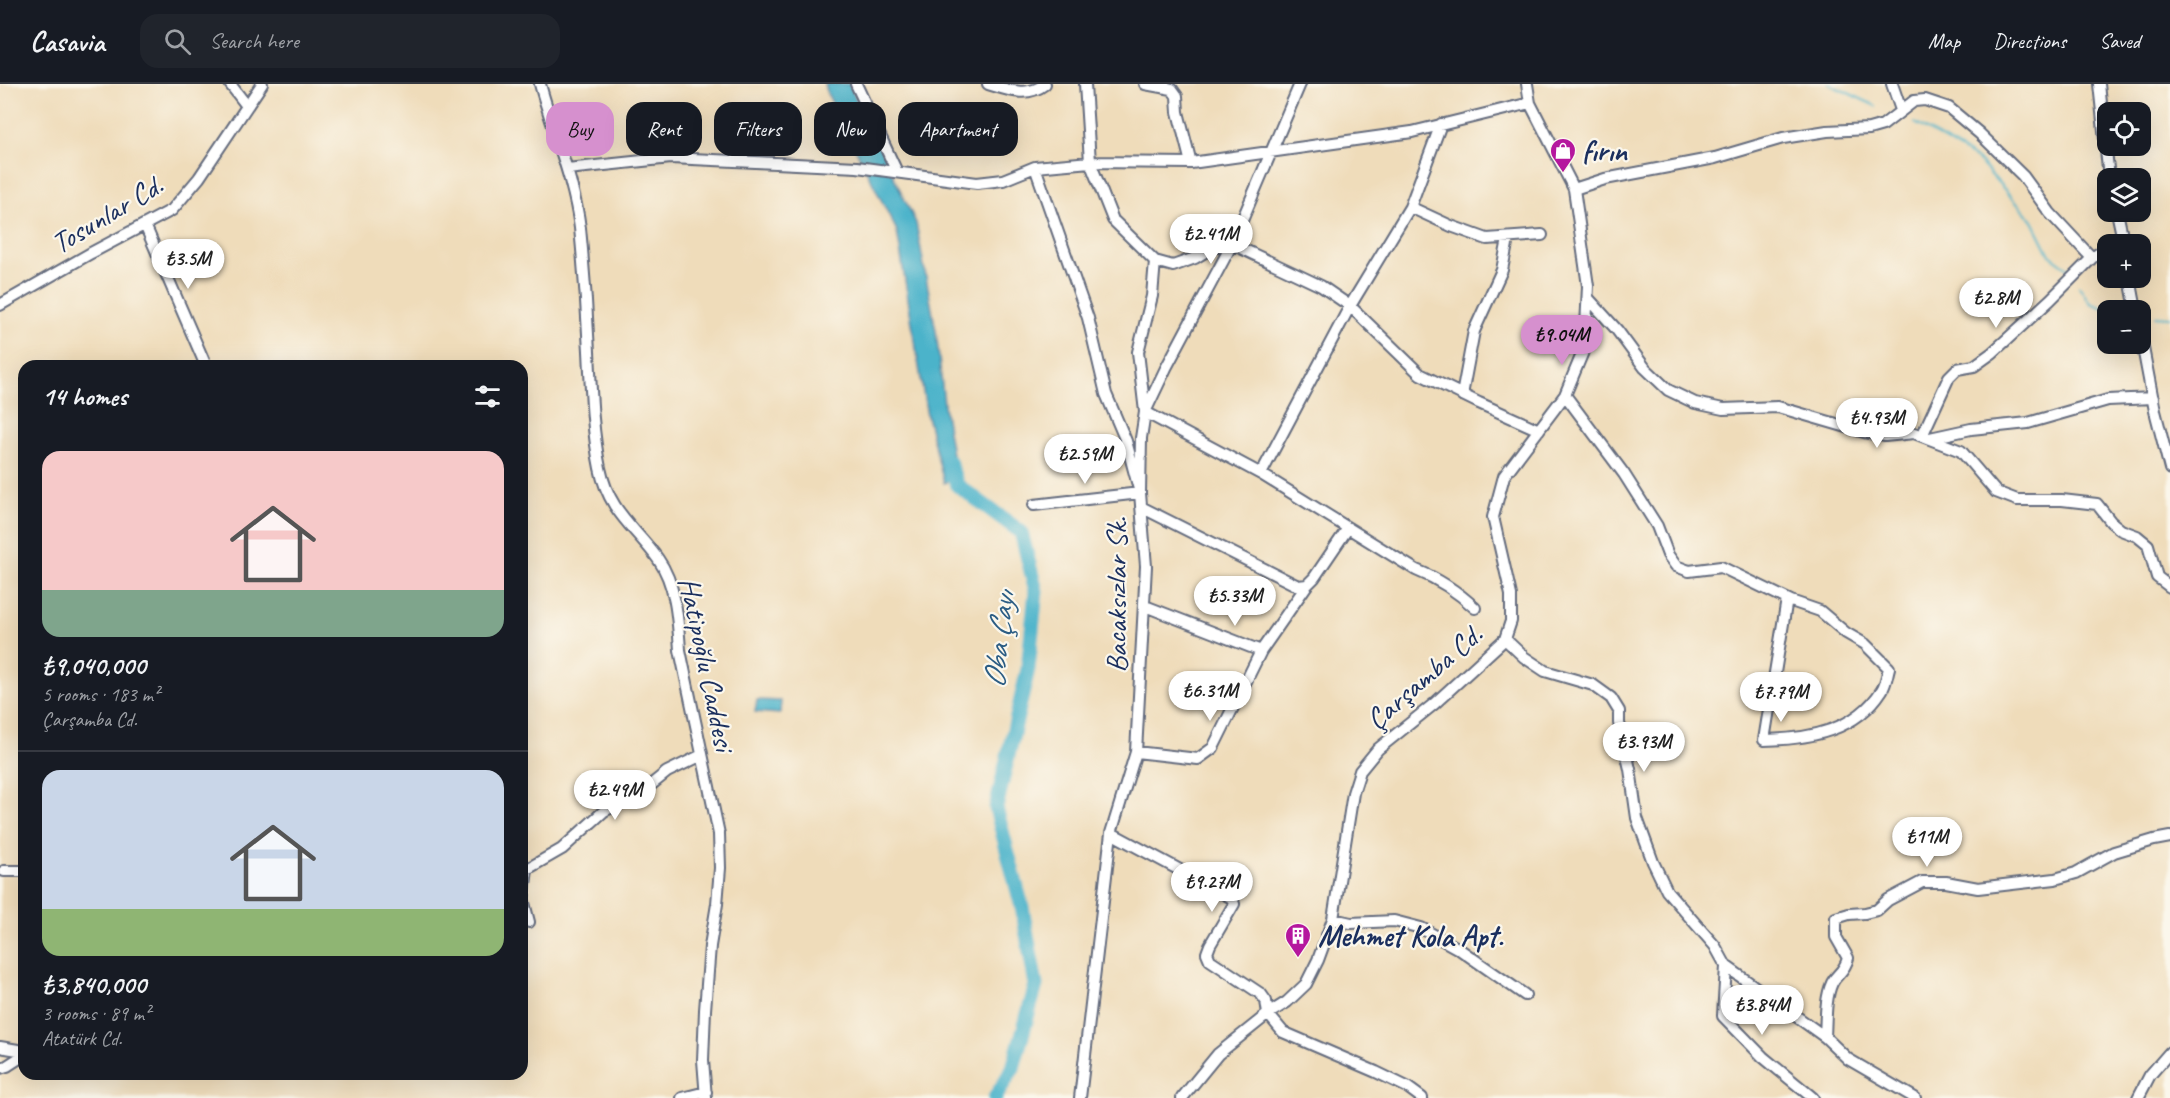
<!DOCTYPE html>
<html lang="en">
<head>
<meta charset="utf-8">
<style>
  :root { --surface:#171b24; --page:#20242c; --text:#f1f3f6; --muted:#9ea1a6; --line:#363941; --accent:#d690ce }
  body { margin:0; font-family:Caveat,sans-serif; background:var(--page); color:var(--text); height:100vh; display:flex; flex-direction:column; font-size:22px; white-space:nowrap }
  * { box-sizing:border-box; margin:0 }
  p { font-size:20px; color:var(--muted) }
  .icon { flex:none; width:33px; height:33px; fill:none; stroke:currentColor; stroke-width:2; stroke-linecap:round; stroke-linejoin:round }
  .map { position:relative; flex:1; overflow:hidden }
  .panel { position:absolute; left:18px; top:276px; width:510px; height:720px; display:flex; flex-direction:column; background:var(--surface); border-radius:18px; box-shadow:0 6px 24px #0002 }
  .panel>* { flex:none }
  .top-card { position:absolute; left:546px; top:18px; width:570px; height:54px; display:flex; gap:12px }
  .controls { position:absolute; left:2097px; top:18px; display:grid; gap:12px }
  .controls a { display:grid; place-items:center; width:54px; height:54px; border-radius:12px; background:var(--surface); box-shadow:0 6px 24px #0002; font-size:30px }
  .price { position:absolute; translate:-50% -51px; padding:0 14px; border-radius:21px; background:#fff; color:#222; font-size:20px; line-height:39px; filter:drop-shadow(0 2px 3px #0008) }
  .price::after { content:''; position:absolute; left:50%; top:36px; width:18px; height:14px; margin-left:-9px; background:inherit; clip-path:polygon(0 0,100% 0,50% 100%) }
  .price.current { background:var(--accent); color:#111 }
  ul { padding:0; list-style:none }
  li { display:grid; align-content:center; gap:12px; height:318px; padding:0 24px }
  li+li { border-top:2px solid var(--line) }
  li span { display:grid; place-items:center; height:186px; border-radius:18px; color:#555 }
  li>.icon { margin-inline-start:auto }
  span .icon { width:108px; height:108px; fill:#fffc; stroke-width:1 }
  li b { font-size:26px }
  h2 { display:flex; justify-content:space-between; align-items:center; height:72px; padding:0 24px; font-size:26px }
  .tag { padding:0 21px; border-radius:18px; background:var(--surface); box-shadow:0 6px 24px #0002; font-size:21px; line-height:54px }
  .tag.current { background:var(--accent); color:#111 }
  header { display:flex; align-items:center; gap:36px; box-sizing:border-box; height:84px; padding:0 30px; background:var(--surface); border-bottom:2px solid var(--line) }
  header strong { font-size:28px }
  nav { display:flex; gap:33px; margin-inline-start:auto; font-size:21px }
  .search { width:420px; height:54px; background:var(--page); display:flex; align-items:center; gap:15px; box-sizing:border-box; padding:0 21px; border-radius:18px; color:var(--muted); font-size:22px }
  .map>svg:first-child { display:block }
</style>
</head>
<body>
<header>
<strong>Casavia</strong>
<div class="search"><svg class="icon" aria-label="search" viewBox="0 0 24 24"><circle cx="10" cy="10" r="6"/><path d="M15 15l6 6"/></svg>Search here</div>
<nav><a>Map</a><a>Directions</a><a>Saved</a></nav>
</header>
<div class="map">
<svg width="2170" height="1014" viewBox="0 0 2170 1014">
  <rect width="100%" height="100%" fill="#fbf7ec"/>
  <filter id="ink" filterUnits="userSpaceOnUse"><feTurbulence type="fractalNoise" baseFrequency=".0167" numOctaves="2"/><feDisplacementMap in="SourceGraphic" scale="12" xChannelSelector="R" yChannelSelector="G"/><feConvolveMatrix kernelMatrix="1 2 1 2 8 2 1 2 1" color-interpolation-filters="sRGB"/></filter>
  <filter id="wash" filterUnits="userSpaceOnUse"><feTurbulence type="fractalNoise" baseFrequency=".008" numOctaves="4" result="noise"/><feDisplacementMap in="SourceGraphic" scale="24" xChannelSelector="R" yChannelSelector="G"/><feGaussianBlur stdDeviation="1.35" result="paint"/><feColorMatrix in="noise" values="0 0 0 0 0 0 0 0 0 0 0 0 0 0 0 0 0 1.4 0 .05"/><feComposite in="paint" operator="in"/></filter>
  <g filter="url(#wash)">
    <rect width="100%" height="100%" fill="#efdcba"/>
    <!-- water -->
    <path fill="#4cb3ca" stroke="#347194" stroke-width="1.5" d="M 825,0 L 849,0 L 916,139 L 936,247 L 945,329 L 956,394 L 944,399 L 927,332 L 897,147 L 828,11 Z
      M 757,616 L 781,617 L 780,630 L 755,628 Z"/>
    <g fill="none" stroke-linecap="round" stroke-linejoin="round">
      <!-- stream -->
      <path stroke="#4cb3ca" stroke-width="2" d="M 1829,0 L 1876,22
        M 1915,39 L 1977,75 L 2033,137 L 2050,171 L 2069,185
        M 2079,202 L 2090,219 L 2109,226
        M 2155,232 L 2170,233"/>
      <!-- river -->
      <path stroke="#4cb3ca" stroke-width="15" d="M 949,377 L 957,401 L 1021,448 L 1036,507 L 1028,585 L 996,724 L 1022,823 L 1036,901 L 1013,984 L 995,1014"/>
    </g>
  </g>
  <g filter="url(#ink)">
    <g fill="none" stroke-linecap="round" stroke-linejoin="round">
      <defs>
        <path id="minor" d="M 230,0 L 247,22
          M 540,0 C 553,48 574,95 580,144 C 584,185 587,226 589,267 C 591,306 592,345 600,384 C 609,428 634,442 658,475 C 676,500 678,536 680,566 L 719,750 L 720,784 L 717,820 L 710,862 L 705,926 L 703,976 L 706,1014
          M 856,0 L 896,86
          M 988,0 C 1008,6 1027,14 1045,0
          M 1085,0 L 1090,78 L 1191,79 L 1412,48 L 1530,19
          M 1145,0 L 1172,5 L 1177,12 L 1178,28 L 1191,79
          M 1300,0 L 1232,160 L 1166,284 L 1145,328 L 1261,390 L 1416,486 C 1439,495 1457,507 1475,524
          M 1892,0 L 1901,26
          M 2099,0 L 2109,94
          M 567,85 L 671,74 L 857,83 L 977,99 L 1003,96 L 1035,83 L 1090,78 L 1113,136 L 1155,177 L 1173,182 L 1195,174 L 1213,163 L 1232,160 L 1321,202 L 1350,222 L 1420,290 L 1479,319 L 1539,346
          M 1574,105 L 1605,95 L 1715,74 L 1783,54 L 1827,47 L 1869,45 L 1883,41 L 1914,17 L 1925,16 L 1949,24 L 1979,49 L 2023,92 L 2050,129 L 2092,174
          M 1410,123 L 1451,142 L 1487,155 L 1542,151
          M 2117,128 L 2124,160
          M 145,141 L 206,282
          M 2130,194 L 2136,226
          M 1588,214 L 1617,246 L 1645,284 L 1668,306 L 1695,319 L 1723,325 L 1778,323 L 1864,348 L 1885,352 L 1914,349 L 1961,367 L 1996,408 L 2017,416 L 2062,416 L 2097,420 L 2111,438 L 2121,446 L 2137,452 L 2148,461 L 2157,493 L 2170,503
          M 0,221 L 91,169 L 172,126 L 199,94 L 262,0
          M 2140,248 L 2155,327 L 2170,385
          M 1462,311 L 1474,247 L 1502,186 L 1508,155
          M 1565,311 L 1624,390 L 1657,442 L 1668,471 L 1676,482 L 1689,487 L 1721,483 L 1791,517 L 1820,527 L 1846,549 L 1865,560 L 1889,584 C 1887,591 1886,600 1882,606 C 1856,647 1810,655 1764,656 L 1787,515
          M 1922,352 L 1949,293 L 1957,285 L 1974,282 L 1992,269 L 2050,216 L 2092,174 L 2108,163
          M 1930,354 L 1971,345 L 2028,339 L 2108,316 L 2153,314
          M 1261,390 L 1350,222 L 1410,123 L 1441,40
          M 1034,421 L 1140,409 L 1126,357 L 1106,310 L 1088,234 L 1035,83
          M 1141,423 L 1298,502 L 1307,501 L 1314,494 L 1348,444
          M 1145,522 L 1261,567 L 1307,501
          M 1505,555 L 1524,573 L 1545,587 L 1593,601 L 1611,614 L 1619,627 L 1619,639 L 1630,685 L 1637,734 L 1653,778 L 1667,807 L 1715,862 L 1726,882 L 1723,932 L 1763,973 L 1813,1014
          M 1136,668 L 1198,675 L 1213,664 L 1261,567
          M 1111,749 L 1232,814 L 1234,820 L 1210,861 L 1207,869 L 1210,876 L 1261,910 L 1266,917 L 1268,930 L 1283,948 L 1376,988 L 1407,1003 L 1422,1014
          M 527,786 L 523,815 L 529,838
          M 4,787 L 24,787
          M 522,788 L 562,765 L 604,727 L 642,708 L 667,688 L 702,671
          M 1333,835 L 1351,839 L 1394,837 L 1421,844 L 1459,865 L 1525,911
          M 1726,882 L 1825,953 L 1848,975 L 1915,1014
          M 1825,953 C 1826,936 1825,914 1832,899 C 1837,889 1844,889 1848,874 L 1836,853 L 1836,834 L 1849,830 L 1865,829 L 1877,826 L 1888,816 L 1922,798 L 1946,798 L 1978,804 L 2055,795 L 2076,789 L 2114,768 L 2154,756 L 2170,753
          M 0,963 L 24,967
          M 0,984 L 7,982 L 24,971
          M 682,1014 L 706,1008
          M 1080,1014 L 1111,749 L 1136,668 L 1146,482 L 1140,409 L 1141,354 L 1145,328 L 1138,268 L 1152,212 L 1155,177
          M 1182,1014 L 1218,970 L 1268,930 L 1287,918 L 1306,900 L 1318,876 L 1333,835 L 1353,709 L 1360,687 L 1378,665 L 1434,620 L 1505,555 L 1511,537 L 1511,511 L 1493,433 L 1504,392 L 1565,311 L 1585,263 L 1588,202 L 1574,105 L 1530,19 L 1527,0
          M 2138,1014 L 2150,991 L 2170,968"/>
      </defs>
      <!-- minor casing -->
      <use href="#minor" stroke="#656c7e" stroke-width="14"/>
      <!-- minor -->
      <use href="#minor" stroke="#fff" stroke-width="10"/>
    </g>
  </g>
  <!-- icons -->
  <defs>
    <symbol id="shop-pin" viewBox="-11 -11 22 30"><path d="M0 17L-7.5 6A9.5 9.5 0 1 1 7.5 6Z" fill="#b5179e" stroke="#fbf7ec"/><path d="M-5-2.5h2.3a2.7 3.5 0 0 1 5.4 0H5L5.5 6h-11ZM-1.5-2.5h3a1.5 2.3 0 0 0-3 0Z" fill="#fff"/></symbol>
    <symbol id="building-pin" viewBox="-11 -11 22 30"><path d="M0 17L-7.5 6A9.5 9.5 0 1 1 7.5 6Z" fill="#b5179e" stroke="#fbf7ec"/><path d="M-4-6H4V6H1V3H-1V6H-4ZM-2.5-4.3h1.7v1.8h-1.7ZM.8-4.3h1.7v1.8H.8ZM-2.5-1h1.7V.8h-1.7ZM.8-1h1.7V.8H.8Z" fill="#fff"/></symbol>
  </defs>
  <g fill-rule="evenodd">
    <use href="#shop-pin" x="1548" y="52" width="30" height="40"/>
    <use href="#building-pin" x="1283" y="837" width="30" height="40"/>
  </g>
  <g text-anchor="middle" stroke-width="4.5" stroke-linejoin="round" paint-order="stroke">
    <!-- poi labels -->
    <g font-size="30" font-weight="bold" fill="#1b2f5e" stroke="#fbf7ec" text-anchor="start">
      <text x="1582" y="77">fırın</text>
      <text x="1318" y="862">Mehmet Kola Apt.</text>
    </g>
    <!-- street labels -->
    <g font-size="30" fill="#1b2f5e" stroke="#fbf7ec">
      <text transform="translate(107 130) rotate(-31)" y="10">Tosunlar Cd.</text>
      <text transform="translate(1116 511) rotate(-90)" y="10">Bacaksızlar Sk.</text>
      <text transform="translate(707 580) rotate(78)" y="10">Hatipoğlu Caddesi</text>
      <text transform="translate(1424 593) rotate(-41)" y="10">Çarşamba Cd.</text>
    </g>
    <!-- water labels -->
    <g font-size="32" font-style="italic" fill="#2c5d84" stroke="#fbf7ec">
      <text transform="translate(998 556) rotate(-84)" y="11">Oba Çayı</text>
    </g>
  </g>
</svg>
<div class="controls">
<a><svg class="icon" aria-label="locate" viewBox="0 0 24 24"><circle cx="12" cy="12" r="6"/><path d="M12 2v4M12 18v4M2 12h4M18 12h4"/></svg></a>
<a><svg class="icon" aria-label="layers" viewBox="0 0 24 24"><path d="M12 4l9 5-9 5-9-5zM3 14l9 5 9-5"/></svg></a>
<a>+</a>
<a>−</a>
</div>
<b class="price" style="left:1211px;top:181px">₺2.41M</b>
<b class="price" style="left:188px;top:206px">₺3.5M</b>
<b class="price" style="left:1996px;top:245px">₺2.8M</b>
<b class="price current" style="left:1562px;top:282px">₺9.04M</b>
<b class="price" style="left:1877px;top:365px">₺4.93M</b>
<b class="price" style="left:1085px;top:401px">₺2.59M</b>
<b class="price" style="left:1235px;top:543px">₺5.33M</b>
<b class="price" style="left:1210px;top:638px">₺6.31M</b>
<b class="price" style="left:1781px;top:639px">₺7.79M</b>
<b class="price" style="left:1644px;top:689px">₺3.93M</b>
<b class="price" style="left:615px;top:737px">₺2.49M</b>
<b class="price" style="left:1927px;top:784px">₺11M</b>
<b class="price" style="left:1212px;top:829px">₺9.27M</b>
<b class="price" style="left:1762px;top:952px">₺3.84M</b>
<div class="top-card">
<a class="tag current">Buy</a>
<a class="tag">Rent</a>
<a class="tag">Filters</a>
<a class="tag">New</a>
<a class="tag">Apartment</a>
</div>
<section class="panel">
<h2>14 homes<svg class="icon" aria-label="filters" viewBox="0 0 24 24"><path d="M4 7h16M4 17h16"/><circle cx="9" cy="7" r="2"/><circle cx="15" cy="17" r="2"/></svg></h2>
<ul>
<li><span style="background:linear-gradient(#f6c9c9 75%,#7fa58c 0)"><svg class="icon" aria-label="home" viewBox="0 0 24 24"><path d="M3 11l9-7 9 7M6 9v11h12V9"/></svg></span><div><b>₺9,040,000</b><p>5 rooms · 183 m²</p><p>Çarşamba Cd.</p></div></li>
<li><span style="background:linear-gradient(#c9d6e8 75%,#8fb573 0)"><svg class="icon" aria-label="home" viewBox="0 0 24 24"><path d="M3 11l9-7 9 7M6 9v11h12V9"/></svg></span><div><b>₺3,840,000</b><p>3 rooms · 89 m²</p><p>Atatürk Cd.</p></div></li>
</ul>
</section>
</div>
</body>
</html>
